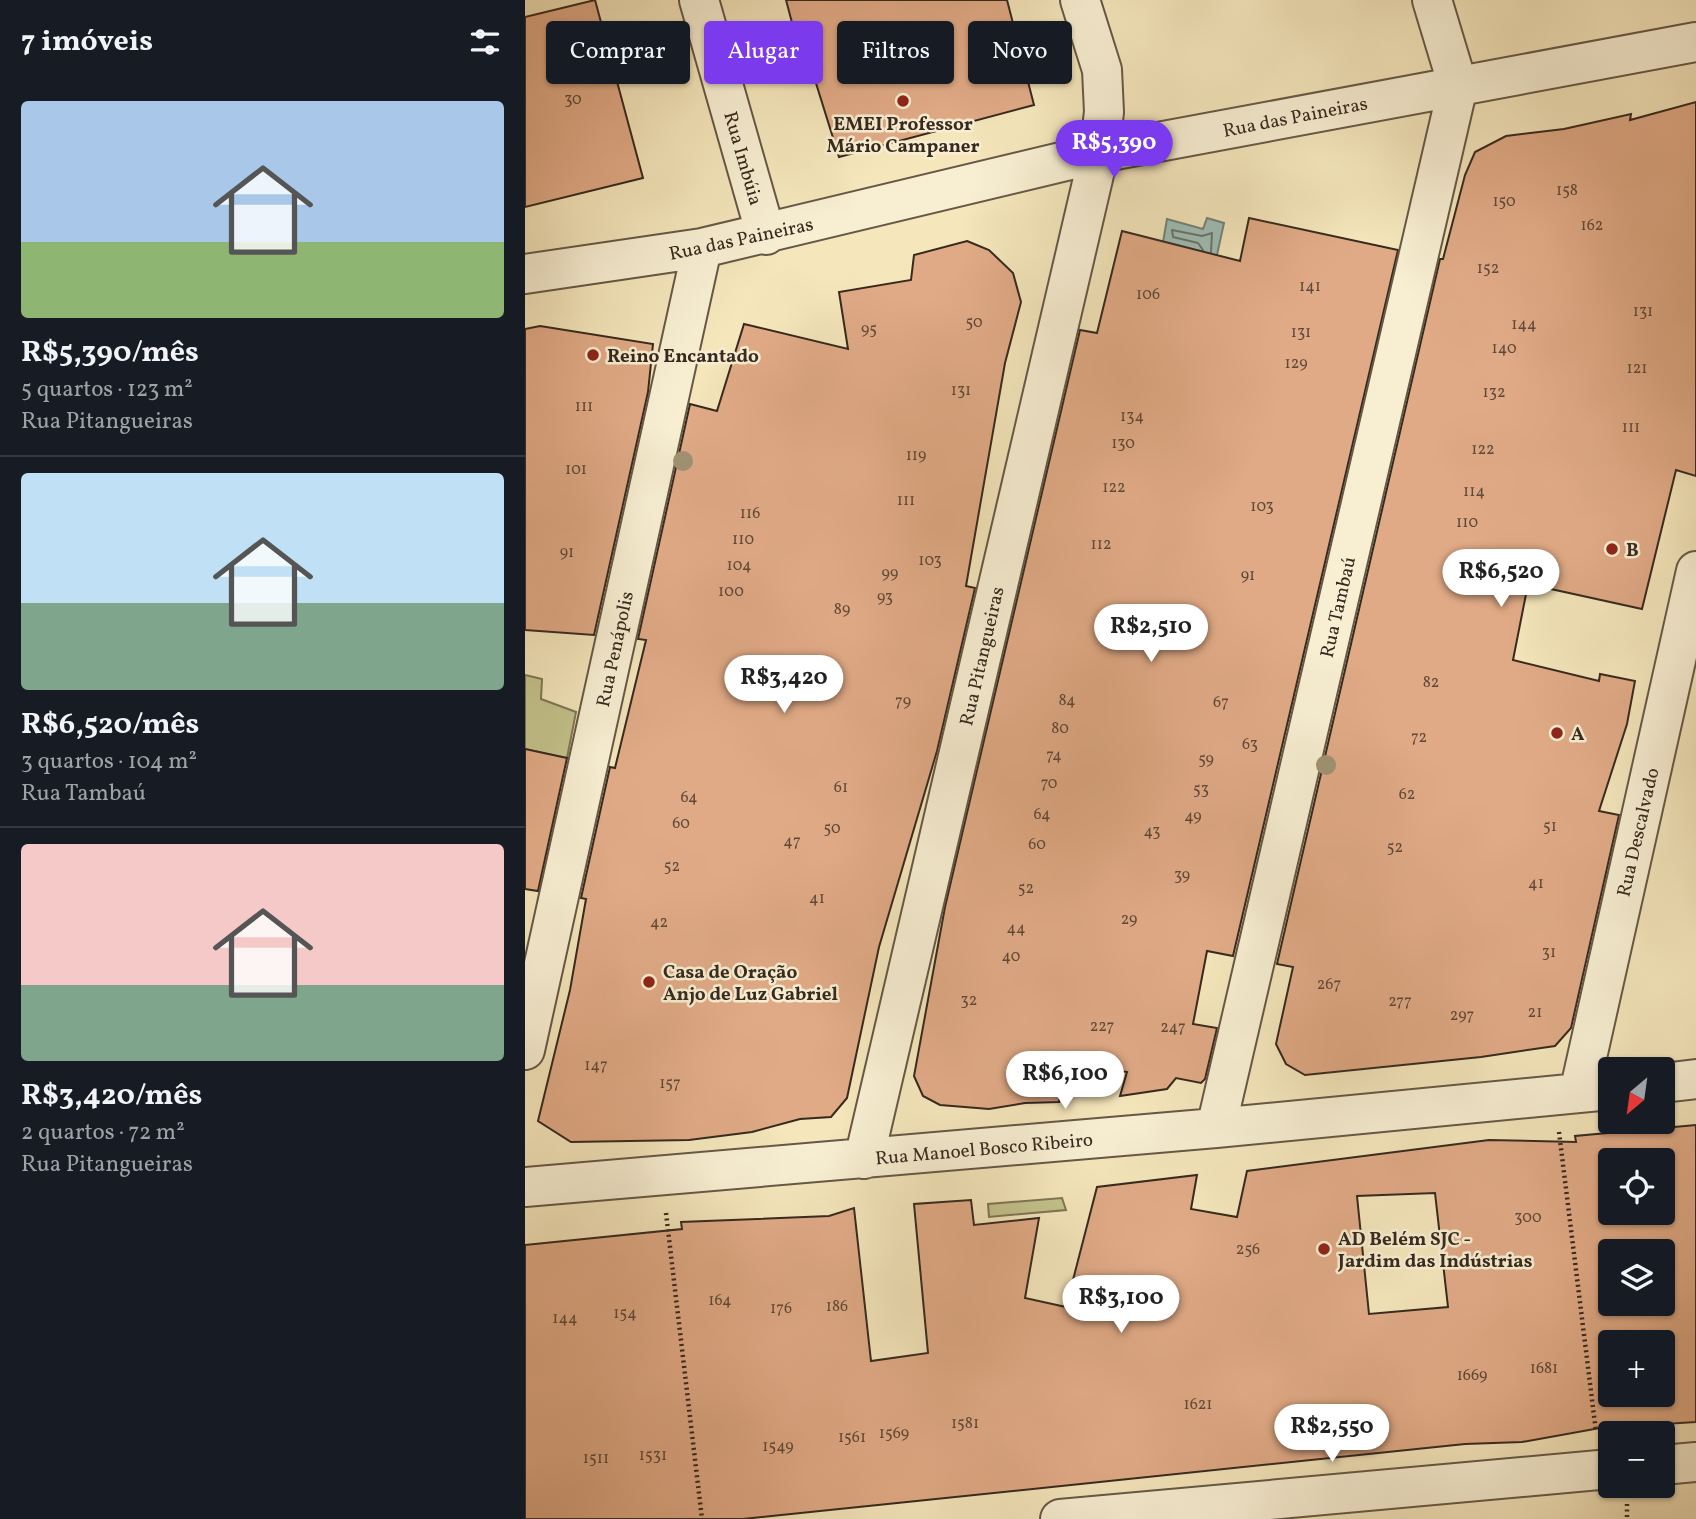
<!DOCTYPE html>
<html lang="pt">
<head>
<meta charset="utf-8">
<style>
  :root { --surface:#171b24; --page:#20242c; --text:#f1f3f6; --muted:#9ea1a6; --line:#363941; --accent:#7c3aed }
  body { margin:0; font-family:Vollkorn,serif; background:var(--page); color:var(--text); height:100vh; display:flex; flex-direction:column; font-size:26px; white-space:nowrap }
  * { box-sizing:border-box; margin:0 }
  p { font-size:23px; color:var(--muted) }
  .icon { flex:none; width:38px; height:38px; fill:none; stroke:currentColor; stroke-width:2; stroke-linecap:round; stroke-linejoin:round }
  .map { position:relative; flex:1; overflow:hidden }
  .side { display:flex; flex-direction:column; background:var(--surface); width:525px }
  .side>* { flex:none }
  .hud { position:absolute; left:21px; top:21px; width:665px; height:63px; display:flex; gap:14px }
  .needle { width:46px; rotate:209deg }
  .buttons { position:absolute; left:1073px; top:1057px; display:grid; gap:14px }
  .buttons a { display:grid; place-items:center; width:77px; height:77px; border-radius:7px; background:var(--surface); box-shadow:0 2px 5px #0004; font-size:35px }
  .price { position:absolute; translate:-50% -60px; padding:0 16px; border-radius:24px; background:#fff; color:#222; font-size:23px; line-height:46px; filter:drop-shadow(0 2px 4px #0008) }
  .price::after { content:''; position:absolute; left:50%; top:42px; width:21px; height:16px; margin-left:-10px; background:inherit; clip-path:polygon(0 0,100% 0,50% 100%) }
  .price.current { background:var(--accent); color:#fff }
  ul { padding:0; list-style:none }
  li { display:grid; align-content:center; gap:14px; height:371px; padding:0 21px }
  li+li { border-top:2px solid var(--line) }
  li span { display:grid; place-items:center; height:217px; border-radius:7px; color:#555 }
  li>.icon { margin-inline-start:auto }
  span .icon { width:126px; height:126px; fill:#fffc; stroke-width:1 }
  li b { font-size:30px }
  h2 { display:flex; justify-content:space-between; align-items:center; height:84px; padding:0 21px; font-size:30px }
  .tag { padding:0 24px; border-radius:7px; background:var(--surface); box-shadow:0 2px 5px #0004; font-size:24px; line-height:63px }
  .tag.current { background:var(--accent); color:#fff }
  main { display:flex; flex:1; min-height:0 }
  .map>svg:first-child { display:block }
</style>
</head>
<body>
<main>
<section class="side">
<h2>7 imóveis<svg class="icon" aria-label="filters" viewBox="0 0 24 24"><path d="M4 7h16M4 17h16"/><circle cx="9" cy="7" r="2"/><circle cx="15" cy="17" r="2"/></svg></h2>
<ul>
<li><span style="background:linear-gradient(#a9c7e8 65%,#8fb573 0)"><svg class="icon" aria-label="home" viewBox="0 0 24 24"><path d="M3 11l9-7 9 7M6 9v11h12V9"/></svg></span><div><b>R$5,390/mês</b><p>5 quartos · 123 m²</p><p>Rua Pitangueiras</p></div></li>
<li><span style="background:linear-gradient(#bfe0f5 60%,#7fa58c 0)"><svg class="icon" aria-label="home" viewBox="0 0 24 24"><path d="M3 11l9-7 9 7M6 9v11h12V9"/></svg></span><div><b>R$6,520/mês</b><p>3 quartos · 104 m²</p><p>Rua Tambaú</p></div></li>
<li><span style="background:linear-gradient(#f6c9c9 65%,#7fa58c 0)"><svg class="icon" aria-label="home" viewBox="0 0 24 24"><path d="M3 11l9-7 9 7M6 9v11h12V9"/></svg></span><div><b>R$3,420/mês</b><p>2 quartos · 72 m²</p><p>Rua Pitangueiras</p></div></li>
</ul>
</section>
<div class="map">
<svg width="1171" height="1519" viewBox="0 0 1171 1519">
  <rect width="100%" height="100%" fill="#f5e6bc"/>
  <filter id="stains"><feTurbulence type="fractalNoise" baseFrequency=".00286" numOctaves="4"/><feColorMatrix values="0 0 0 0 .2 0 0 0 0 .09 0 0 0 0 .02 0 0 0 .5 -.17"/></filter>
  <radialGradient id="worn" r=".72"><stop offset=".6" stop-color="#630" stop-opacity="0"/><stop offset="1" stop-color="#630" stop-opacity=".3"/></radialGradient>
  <!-- garden -->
  <path fill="#c4c28b" stroke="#7d7655" stroke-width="2" d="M 0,675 L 17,679 L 16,699 L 51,712 L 42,758 L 0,749 Z
    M 537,1198 L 541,1210 L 464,1217 L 463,1204 Z"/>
  <!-- water -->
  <path fill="#9ebeb7" stroke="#74827a" stroke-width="2" d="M 682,218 L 699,223 L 690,264 L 638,242 L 642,219 L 678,229 Z"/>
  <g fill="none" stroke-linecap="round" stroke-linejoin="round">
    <!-- shore -->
    <path stroke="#6a746b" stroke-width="2" d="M 678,250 L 673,243 L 648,237 L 647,230 L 677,236 L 687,233 L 686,252"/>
  </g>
  <!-- building -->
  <path fill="#e0aa86" stroke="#36291f" stroke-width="2" fill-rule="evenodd" d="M 70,0 L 118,178 L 0,207 L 0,17 Z
    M 261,0 L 482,0 L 509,105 L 314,157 L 280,48 L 274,49 Z
    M 1171,102 L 1171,476 L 1151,470 L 1117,609 L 1003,584 L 988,660 L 1074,681 L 1075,674 L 1110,681 L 1102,724 L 1074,811 L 1094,815 L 1046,1028 L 1030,1046 L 956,1057 L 780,1075 L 761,1064 L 751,1044 L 768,967 L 752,964 L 915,259 L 918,259 L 940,175 L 950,152 L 981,136 L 1039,129 L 1106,114 L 1105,120 Z
    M 724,218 L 873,250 L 708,956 L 682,951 L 668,1024 L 692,1028 L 680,1079 L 676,1083 L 651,1078 L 642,1089 L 595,1096 L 602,1072 L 541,1061 L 534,1102 L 500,1103 L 464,1109 L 415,1105 L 398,1096 L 389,1076 L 420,907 L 555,330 L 572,333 L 597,231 L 715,261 Z
    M 442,241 L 464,250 L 488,273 L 496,302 L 480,363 L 441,586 L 450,588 L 412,751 L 354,947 L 322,1098 L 306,1117 L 275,1119 L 227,1132 L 164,1140 L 46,1142 L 13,1121 L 45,990 L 61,899 L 56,898 L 85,767 L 90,768 L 121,640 L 113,639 L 165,404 L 192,411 L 219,324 L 323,349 L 314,292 L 386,280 L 389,255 Z
    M 15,326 L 128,344 L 123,392 L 69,635 L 0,630 L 0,329 Z
    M 0,749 L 42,758 L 13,891 L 0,889 Z
    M 1171,1125 L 1171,1422 L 1075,1428 L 997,1442 L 940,1444 L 218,1519 L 0,1519 L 0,1245 L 157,1229 L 156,1222 L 304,1216 L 329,1208 L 346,1361 L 403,1353 L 389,1204 L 446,1200 L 449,1225 L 514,1218 L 500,1298 L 541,1307 L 572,1187 L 672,1175 L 666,1209 L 712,1217 L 722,1171 L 964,1140 L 1051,1142 L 1050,1136 ZM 1085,1160 L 1138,1160 L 1138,1213 L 1085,1213 ZM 910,1193 L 923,1307 L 844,1314 L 832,1196 ZM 1085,1251 L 1138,1251 L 1138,1304 L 1085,1304 ZM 1085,1342 L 1138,1342 L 1138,1395 L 1085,1395 Z"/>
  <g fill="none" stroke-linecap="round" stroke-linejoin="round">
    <defs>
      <path id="minor" d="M 174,0 L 241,235
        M 0,274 L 177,248 L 574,153 L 1171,42
        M 0,1050 L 177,248
        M 1138,1083 L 1171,1079
        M 1054,1093 L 1171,571
        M 691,1128 L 933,86 L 907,0
        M 339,1159 L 574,153 L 579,112 L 577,70 L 555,0
        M 0,1187 L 691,1128 L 1085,1090
        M 1138,1465 L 1171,1462
        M 535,1519 L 1085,1469"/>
    </defs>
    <!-- minor casing -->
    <use href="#minor" stroke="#665846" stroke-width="42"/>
    <!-- path -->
    <path stroke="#36291f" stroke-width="4.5" stroke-dasharray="2 3.5" stroke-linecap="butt" d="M 1034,1132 L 1071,1432
      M 141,1213 L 177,1519
      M 1102,1504 L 1102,1519"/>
    <!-- minor -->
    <use href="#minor" stroke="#f8efd3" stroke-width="38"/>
  </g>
  <!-- trees -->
  <g fill="#a09374">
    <circle cx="158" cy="461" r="10"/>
    <circle cx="801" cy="765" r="10"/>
  </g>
  <!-- markers -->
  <g fill="#8f2418" stroke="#f8efd3" stroke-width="2.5">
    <circle cx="378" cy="101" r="7"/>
    <circle cx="68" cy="355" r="7"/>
    <circle cx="1087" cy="549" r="7"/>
    <circle cx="1032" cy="733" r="7"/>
    <circle cx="124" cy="982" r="7"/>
    <circle cx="799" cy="1249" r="7"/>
  </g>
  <g text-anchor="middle" stroke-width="5" stroke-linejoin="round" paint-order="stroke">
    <!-- number labels -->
    <g font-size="16" fill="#604939">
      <text x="48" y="104">30</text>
      <text x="1042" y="195">158</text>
      <text x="979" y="206">150</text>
      <text x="1067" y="230">162</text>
      <text x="963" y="273">152</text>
      <text x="785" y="291">141</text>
      <text x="623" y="299">106</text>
      <text x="1118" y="316">131</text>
      <text x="449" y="327">50</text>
      <text x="999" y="329">144</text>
      <text x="344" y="334">95</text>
      <text x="776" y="337">131</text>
      <text x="979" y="353">140</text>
      <text x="771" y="368">129</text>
      <text x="1112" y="373">121</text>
      <text x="436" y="395">131</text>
      <text x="969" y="397">132</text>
      <text x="59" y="411">111</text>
      <text x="607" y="421">134</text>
      <text x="1106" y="432">111</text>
      <text x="598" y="448">130</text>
      <text x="958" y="454">122</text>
      <text x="391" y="460">119</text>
      <text x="51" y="474">101</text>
      <text x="589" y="492">122</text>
      <text x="949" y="496">114</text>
      <text x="381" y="505">111</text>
      <text x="737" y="511">103</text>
      <text x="225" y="518">116</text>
      <text x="942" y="527">110</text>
      <text x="218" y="544">110</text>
      <text x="576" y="549">112</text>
      <text x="42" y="557">91</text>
      <text x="405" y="565">103</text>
      <text x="214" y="570">104</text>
      <text x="365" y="578">99</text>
      <text x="723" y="580">91</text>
      <text x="206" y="596">100</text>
      <text x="360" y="602">93</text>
      <text x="317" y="614">89</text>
      <text x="906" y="687">82</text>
      <text x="542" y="705">84</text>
      <text x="378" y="706">79</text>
      <text x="696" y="707">67</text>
      <text x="535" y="733">80</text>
      <text x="894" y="742">72</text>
      <text x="725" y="749">63</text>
      <text x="529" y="760">74</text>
      <text x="681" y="764">59</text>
      <text x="524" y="788">70</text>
      <text x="316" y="792">61</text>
      <text x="676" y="794">53</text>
      <text x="882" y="799">62</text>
      <text x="164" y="802">64</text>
      <text x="517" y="819">64</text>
      <text x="668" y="821">49</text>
      <text x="156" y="828">60</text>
      <text x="1025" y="831">51</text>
      <text x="307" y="833">50</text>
      <text x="627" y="836">43</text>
      <text x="267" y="846">47</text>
      <text x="512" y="849">60</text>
      <text x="870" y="852">52</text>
      <text x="147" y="871">52</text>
      <text x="657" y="880">39</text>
      <text x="1011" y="888">41</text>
      <text x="501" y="893">52</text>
      <text x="292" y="903">41</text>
      <text x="604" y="924">29</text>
      <text x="134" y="927">42</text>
      <text x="491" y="933">44</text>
      <text x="1024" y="957">31</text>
      <text x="486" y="961">40</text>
      <text x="804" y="989">267</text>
      <text x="444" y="1005">32</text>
      <text x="875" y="1006">277</text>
      <text x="1010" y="1017">21</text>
      <text x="937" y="1020">297</text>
      <text x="577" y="1031">227</text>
      <text x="648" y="1032">247</text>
      <text x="71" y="1070">147</text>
      <text x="145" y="1088">157</text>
      <text x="1003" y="1222">300</text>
      <text x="723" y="1254">256</text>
      <text x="195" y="1305">164</text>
      <text x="312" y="1311">186</text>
      <text x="256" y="1313">176</text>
      <text x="100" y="1318">154</text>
      <text x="40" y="1323">144</text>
      <text x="1019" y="1373">1681</text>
      <text x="947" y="1380">1669</text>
      <text x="673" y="1409">1621</text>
      <text x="440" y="1428">1581</text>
      <text x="369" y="1438">1569</text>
      <text x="327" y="1442">1561</text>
      <text x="253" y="1451">1549</text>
      <text x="128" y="1460">1531</text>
      <text x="71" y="1463">1511</text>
    </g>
    <!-- street labels -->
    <g font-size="19" fill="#36291f" stroke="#f8efd3">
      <text transform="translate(770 116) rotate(-11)" y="7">Rua das Paineiras</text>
      <text transform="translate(219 158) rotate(74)" y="7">Rua Imbúia</text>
      <text transform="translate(216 238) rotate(-12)" y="7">Rua das Paineiras</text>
      <text transform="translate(812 607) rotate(-77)" y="7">Rua Tambaú</text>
      <text transform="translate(89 649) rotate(-78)" y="7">Rua Penápolis</text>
      <text transform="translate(456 656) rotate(-77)" y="7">Rua Pitangueiras</text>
      <text transform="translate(1112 832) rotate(-77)" y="7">Rua Descalvado</text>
      <text transform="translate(459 1148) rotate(-5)" y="7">Rua Manoel Bosco Ribeiro</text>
    </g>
    <!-- poi labels -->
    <g font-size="19" font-weight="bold" fill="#36291f" stroke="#f8efd3" text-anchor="start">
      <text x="378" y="130" text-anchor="middle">EMEI Professor<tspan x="378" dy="22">Mário Campaner</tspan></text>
      <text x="82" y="362">Reino Encantado</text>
      <text x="1101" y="556">B</text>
      <text x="1046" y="740">A</text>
      <text x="138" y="978">Casa de Oração<tspan x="138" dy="22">Anjo de Luz Gabriel</tspan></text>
      <text x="813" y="1245">AD Belém SJC -<tspan x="813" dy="22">Jardim das Indústrias</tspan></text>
    </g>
  </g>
  <rect width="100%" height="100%" filter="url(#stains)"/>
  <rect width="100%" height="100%" fill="url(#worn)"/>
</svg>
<div class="buttons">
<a><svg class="needle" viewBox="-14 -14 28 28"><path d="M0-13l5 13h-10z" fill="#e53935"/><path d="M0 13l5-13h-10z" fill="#9ea1a6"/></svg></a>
<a><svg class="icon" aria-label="locate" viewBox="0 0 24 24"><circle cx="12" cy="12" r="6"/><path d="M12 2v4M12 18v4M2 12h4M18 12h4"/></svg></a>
<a><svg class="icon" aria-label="layers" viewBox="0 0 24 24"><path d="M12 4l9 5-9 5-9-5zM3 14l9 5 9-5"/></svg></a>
<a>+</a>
<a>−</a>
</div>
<b class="price current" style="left:589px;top:180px">R$5,390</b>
<b class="price" style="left:976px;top:609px">R$6,520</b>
<b class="price" style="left:626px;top:664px">R$2,510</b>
<b class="price" style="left:259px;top:715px">R$3,420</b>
<b class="price" style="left:540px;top:1111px">R$6,100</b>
<b class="price" style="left:596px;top:1335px">R$3,100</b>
<b class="price" style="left:807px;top:1464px">R$2,550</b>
<div class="hud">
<a class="tag">Comprar</a>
<a class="tag current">Alugar</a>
<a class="tag">Filtros</a>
<a class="tag">Novo</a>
</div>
</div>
</main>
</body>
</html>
